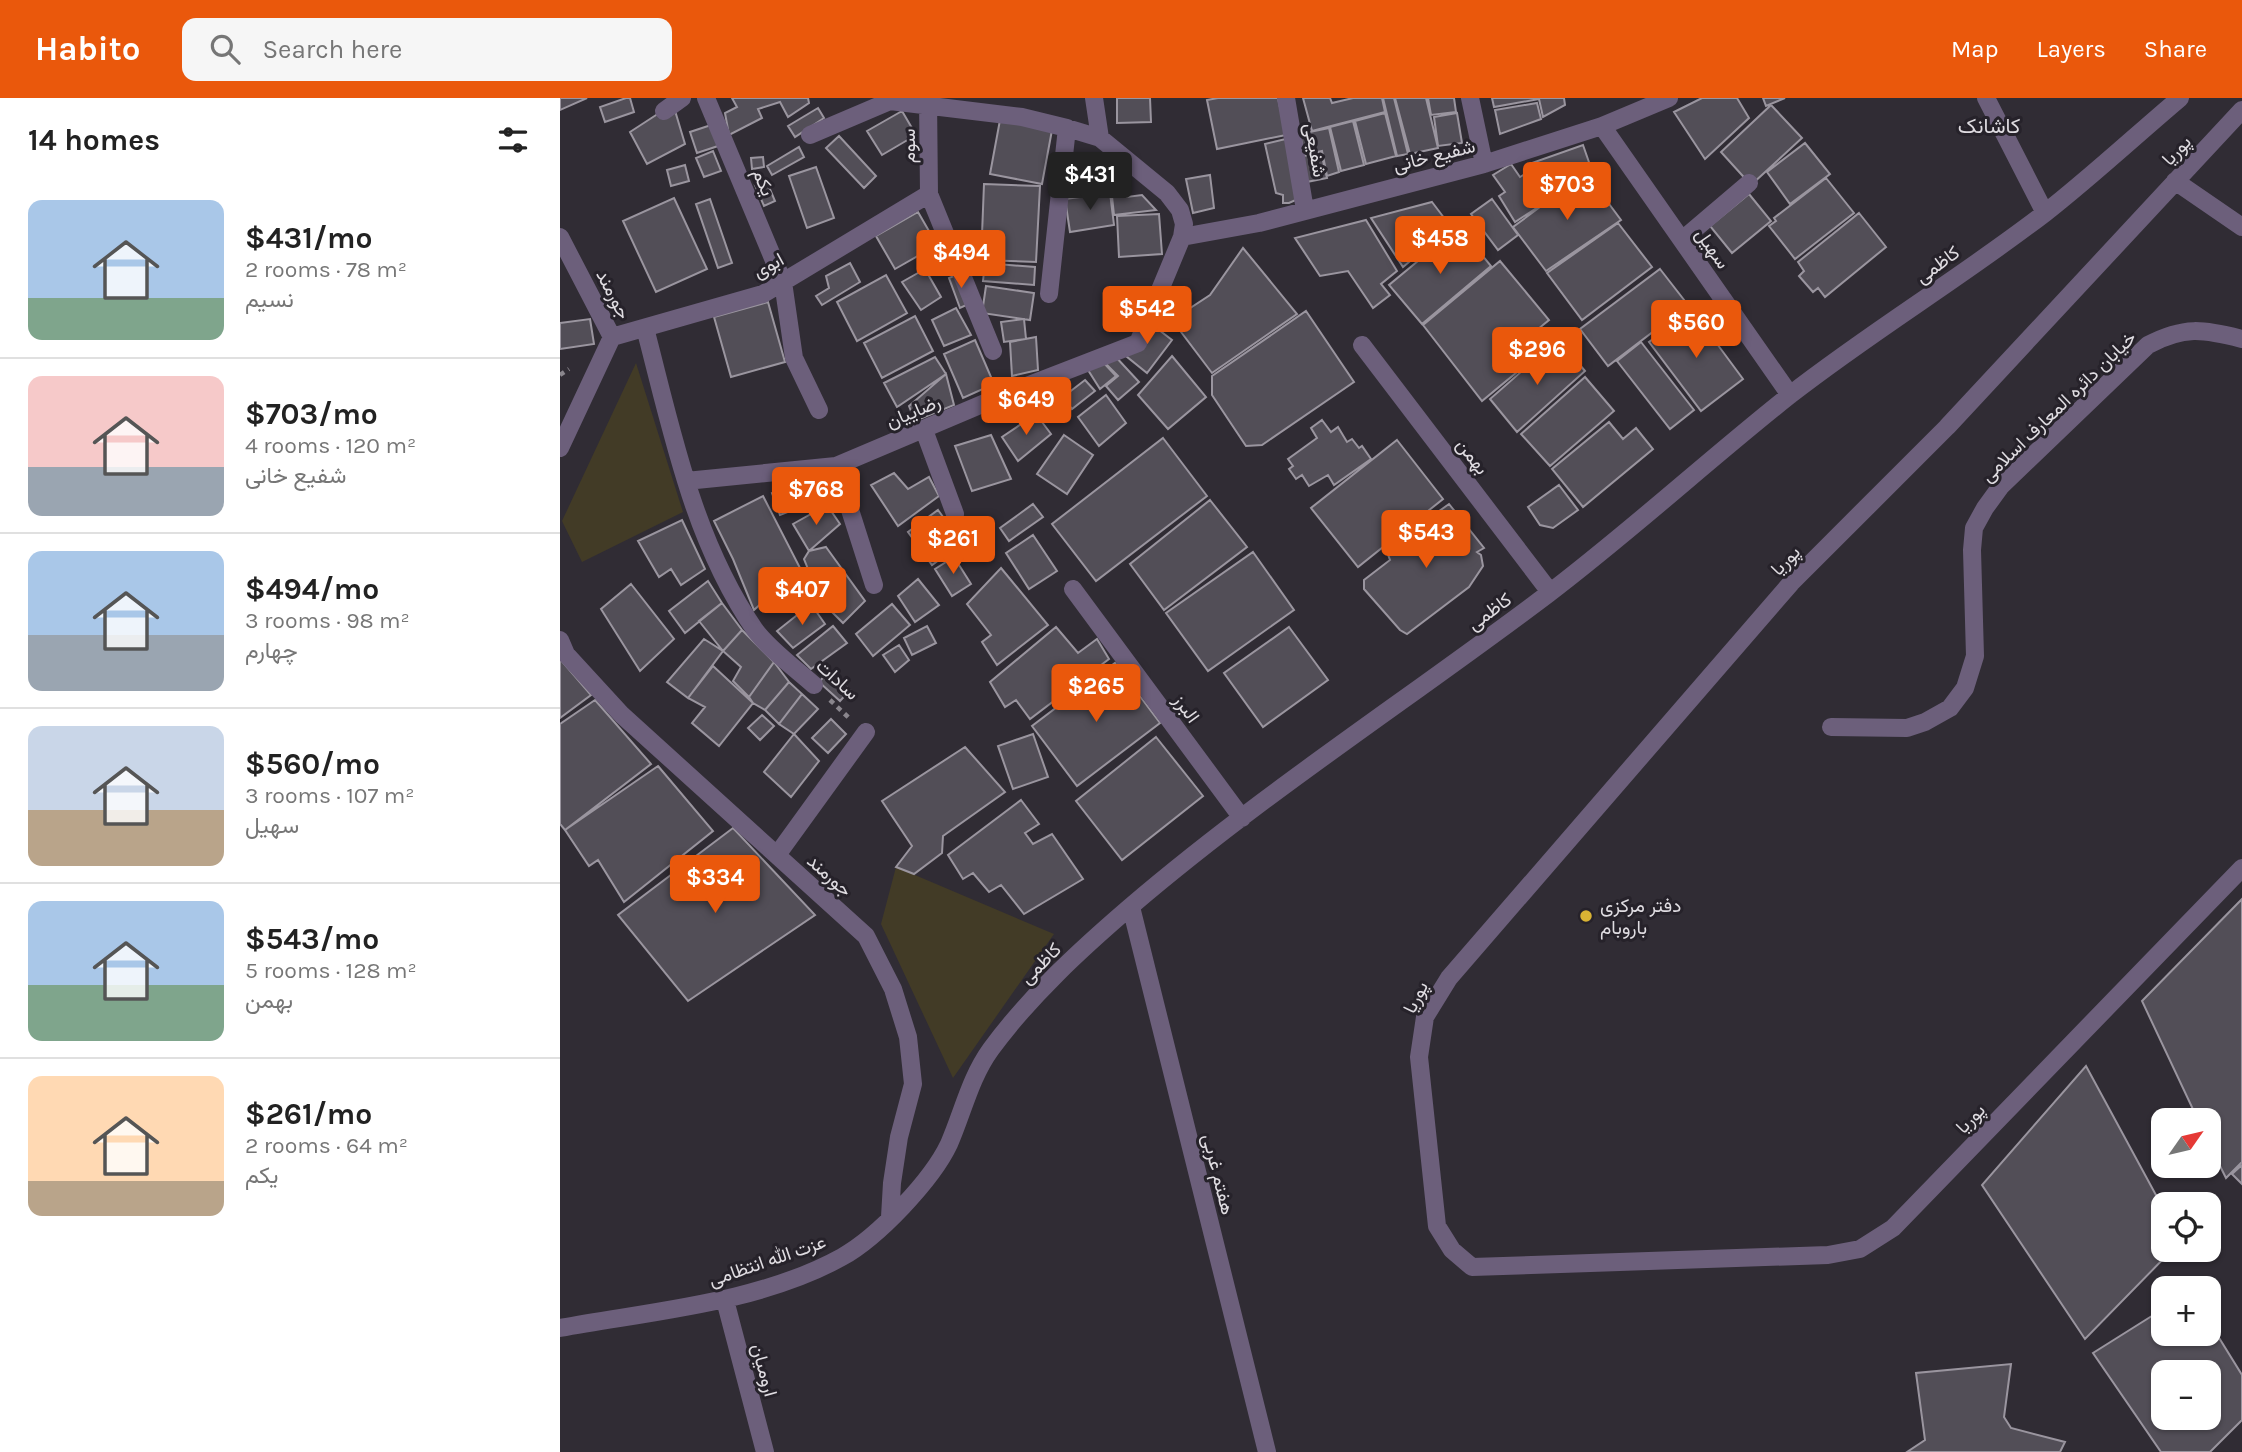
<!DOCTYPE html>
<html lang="en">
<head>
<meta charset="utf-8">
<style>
  :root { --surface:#fff; --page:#f6f6f6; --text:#222; --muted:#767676; --line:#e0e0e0; --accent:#ea580c }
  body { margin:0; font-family:Karla,Vazirmatn,sans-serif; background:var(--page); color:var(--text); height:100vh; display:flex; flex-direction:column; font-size:26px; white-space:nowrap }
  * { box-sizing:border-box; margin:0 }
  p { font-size:23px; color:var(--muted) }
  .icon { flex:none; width:38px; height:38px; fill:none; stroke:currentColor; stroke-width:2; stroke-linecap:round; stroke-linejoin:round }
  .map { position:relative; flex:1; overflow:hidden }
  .sheet { display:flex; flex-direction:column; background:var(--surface); width:560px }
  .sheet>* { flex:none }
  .needle { width:46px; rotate:56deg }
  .buttons { position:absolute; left:1591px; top:1010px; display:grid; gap:14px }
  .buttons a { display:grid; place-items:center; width:70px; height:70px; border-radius:14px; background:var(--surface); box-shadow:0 2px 5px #0004; font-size:35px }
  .price { position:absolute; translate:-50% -60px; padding:0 16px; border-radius:7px; background:var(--accent); color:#fff; font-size:23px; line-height:46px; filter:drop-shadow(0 2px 4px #0008) }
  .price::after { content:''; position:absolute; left:50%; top:42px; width:21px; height:16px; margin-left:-10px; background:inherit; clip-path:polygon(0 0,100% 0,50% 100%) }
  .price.on { background:#222; color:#fff }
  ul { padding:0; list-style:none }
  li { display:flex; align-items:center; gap:21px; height:175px; padding:0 28px }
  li+li { border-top:2px solid var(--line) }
  li span { display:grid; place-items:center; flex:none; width:196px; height:140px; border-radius:14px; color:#555 }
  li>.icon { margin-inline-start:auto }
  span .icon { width:84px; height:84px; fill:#fffc; stroke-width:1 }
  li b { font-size:30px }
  h2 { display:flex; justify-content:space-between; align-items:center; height:84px; padding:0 28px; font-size:30px }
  header { display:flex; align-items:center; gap:42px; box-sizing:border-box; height:98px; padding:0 35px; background:var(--accent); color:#fff }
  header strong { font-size:33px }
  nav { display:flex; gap:38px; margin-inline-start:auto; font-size:24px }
  .search { width:490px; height:63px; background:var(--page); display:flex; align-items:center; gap:18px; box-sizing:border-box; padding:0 24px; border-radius:14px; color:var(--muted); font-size:26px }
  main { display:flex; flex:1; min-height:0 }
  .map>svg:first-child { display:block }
</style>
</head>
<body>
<header>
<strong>Habito</strong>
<div class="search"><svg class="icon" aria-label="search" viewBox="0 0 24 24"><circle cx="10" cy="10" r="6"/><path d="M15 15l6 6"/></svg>Search here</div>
<nav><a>Map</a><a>Layers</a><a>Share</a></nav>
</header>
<main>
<section class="sheet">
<h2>14 homes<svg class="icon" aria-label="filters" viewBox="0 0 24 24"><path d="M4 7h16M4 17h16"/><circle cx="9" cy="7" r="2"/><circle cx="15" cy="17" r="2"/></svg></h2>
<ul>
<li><span style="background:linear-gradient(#a9c7e8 70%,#7fa58c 0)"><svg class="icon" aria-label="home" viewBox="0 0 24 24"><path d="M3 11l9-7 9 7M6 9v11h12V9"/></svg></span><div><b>$431/mo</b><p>2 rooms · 78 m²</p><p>نسیم</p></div></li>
<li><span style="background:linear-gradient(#f6c9c9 65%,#9aa5b1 0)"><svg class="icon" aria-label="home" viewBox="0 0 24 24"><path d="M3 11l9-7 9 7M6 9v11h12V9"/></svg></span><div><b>$703/mo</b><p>4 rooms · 120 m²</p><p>شفیع خانی</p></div></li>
<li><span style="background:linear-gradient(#a9c7e8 60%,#9aa5b1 0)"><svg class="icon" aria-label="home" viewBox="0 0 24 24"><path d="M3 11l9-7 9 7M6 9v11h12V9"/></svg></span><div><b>$494/mo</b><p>3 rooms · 98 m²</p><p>چهارم</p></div></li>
<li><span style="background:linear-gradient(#c9d6e8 60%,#b9a48a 0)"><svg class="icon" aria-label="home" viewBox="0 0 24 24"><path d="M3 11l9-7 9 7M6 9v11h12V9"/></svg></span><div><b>$560/mo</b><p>3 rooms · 107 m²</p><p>سهیل</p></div></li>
<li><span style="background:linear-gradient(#a9c7e8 60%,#7fa58c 0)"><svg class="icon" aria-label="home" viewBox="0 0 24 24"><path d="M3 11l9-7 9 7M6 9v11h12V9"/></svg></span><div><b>$543/mo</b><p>5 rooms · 128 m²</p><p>بهمن</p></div></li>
<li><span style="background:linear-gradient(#ffd9b3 75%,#b9a48a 0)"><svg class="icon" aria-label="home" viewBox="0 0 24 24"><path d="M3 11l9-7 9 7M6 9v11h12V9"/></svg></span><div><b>$261/mo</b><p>2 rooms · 64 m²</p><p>یکم</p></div></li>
</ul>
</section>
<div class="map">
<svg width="1682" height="1354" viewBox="0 0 1682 1354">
  <rect width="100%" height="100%" fill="#302c34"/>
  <!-- green -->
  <path fill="#423b26" d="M 76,265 L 123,414 L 22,464 L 2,423 Z
    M 336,769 L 494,836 L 393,980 L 321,826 Z"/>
  <!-- building -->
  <path fill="#524e57" stroke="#9a959f" stroke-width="2" fill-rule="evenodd" d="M 0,0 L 27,0 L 0,12 Z
    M 66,0 L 70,0 L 74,14 L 45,24 L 40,9 Z
    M 172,0 L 248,0 L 249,5 L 228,19 L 220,4 L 198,11 L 202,20 L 169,37 L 165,15 L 177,9 Z
    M 557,0 L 590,0 L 591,24 L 557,25 Z
    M 658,0 L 718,0 L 726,37 L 657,51 L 647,2 Z
    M 743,0 L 770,0 L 772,5 L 793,0 L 822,0 L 825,14 L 752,33 Z
    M 823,0 L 834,0 L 848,56 L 837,58 Z
    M 835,0 L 866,0 L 878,50 L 850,56 Z
    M 868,0 L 894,0 L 896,14 L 871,17 Z
    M 932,0 L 1004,0 L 1005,7 L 983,19 L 979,1 L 934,9 Z
    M 1142,0 L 1177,0 L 1189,20 L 1145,61 L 1114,14 Z
    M 1203,0 L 1225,0 L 1206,8 Z
    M 977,5 L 981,21 L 940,36 L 935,12 Z
    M 113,6 L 125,46 L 87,66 L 70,34 Z
    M 1211,7 L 1242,40 L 1191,87 L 1161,54 Z
    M 258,10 L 264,20 L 235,39 L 228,28 Z
    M 342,13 L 356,37 L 322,57 L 307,33 Z
    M 825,15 L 836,58 L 806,66 L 795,23 Z
    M 897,15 L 902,45 L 878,48 L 874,19 Z
    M 440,22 L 492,32 L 482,86 L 430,76 Z
    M 793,23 L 804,67 L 781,73 L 770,29 Z
    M 154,26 L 161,47 L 137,55 L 130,34 Z
    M 769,30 L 779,74 L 767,78 L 762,53 L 744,57 L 740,36 Z
    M 279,38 L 316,78 L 304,90 L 266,50 Z
    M 734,39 L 739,59 L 761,54 L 767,80 L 747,84 L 738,101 L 729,105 L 723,105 L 723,97 L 716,95 L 705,46 Z
    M 1245,45 L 1270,76 L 1230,106 L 1207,74 Z
    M 1023,47 L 1031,70 L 993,96 L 972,65 Z
    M 239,49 L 244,59 L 212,77 L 207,68 Z
    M 153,53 L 161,73 L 144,79 L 136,60 Z
    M 526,57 L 528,73 L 550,72 L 564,85 L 512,88 L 510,59 Z
    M 203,59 L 204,69 L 192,71 L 191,60 Z
    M 951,66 L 960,79 L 970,73 L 989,102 L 955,124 L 939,98 L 945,94 L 933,77 Z
    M 125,67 L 129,83 L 111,88 L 107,72 Z
    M 256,69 L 274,120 L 247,130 L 229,78 Z
    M 1026,75 L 1061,122 L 986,173 L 953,129 Z
    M 650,77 L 654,110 L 633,115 L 626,81 Z
    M 1266,80 L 1294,115 L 1235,161 L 1209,128 L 1216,123 L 1214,120 Z
    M 206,82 L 215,103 L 204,108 L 195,87 Z
    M 424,86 L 480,88 L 476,164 L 421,162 Z
    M 565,87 L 567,99 L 582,97 L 596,112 L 554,117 L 551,89 Z
    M 550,95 L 554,127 L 510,134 L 505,101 Z
    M 1189,96 L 1211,123 L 1172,155 L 1150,128 Z
    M 114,100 L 147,171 L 96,194 L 63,123 Z
    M 150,101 L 172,165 L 158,170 L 136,106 Z
    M 932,101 L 958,137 L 938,152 L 911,116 Z
    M 872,104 L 891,129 L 843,169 L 811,120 Z
    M 358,114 L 377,147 L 335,171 L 316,138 Z
    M 1299,115 L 1326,149 L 1265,199 L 1258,190 L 1253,194 L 1239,178 L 1244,173 L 1238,164 Z
    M 599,116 L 602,156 L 559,159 L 557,118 Z
    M 806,122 L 837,173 L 821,186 L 830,197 L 813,210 L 788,173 L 760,178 L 735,140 Z
    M 1058,125 L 1092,169 L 1022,222 L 987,175 Z
    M 899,129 L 931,168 L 862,226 L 829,187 Z
    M 401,140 L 409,163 L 394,169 L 385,145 Z
    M 683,150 L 737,216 L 652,275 L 612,222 L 650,197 Z
    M 940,163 L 989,222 L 978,231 L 991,246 L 922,303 L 863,227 Z
    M 290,165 L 300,184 L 262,207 L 256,198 L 269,190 L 266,178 Z
    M 425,165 L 475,169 L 474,187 L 423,183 Z
    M 365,171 L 381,199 L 361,212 L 342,184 Z
    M 1100,171 L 1128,207 L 1048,268 L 1020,231 Z
    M 401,175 L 413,204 L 400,210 L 389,180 Z
    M 326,177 L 347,215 L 297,243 L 277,204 Z
    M 426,188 L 474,195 L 470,222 L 422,215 Z
    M 208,204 L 225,264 L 171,279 L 154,219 Z
    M 396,210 L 411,237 L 384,248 L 372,222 Z
    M 1132,212 L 1183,281 L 1141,313 L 1089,244 Z
    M 746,213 L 794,284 L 702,347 L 686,348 L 652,297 L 652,278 Z
    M 355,218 L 373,253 L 322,280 L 304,245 Z
    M 30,221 L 34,246 L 0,251 L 0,225 Z
    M 464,221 L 466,241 L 444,244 L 441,224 Z
    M 586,222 L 612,242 L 587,275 L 561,254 Z
    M 476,239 L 478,272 L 452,278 L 450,244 Z
    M 415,242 L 434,286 L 403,300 L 384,256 Z
    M 1081,244 L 1134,312 L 1110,331 L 1057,263 Z
    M 1004,248 L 1025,273 L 957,334 L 930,301 L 986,252 L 992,258 Z
    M 554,257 L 579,284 L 558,302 L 546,288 L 558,278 L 545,265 Z
    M 612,258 L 646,299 L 608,331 L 578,297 Z
    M 375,259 L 386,276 L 337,309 L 324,285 Z
    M 542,263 L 556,278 L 540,291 L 528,272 Z
    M 386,276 L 394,307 L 355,323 L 349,308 Z
    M 1025,279 L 1054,313 L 990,368 L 961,336 Z
    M 525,282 L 535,293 L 512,311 L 503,299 Z
    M 546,297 L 566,325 L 539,348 L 518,319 Z
    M 476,316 L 491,336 L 458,363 L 442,339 Z
    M 762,322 L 771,334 L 778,329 L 787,344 L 792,341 L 799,350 L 802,348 L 811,361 L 774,387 L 768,377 L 749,388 L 742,377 L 736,381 L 729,371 L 733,368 L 728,361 L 757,340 L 751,330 Z
    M 1049,324 L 1063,341 L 1076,330 L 1093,351 L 1023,409 L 992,371 Z
    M 431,337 L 451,381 L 412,393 L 395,348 Z
    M 504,337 L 533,357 L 507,396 L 477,376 Z
    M 603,340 L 647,398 L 536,483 L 492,426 Z
    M 837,342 L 883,401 L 798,469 L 751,410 Z
    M 334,375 L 348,391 L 369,379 L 379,398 L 338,428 L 311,387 Z
    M 255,378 L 264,400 L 220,417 L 212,395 Z
    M 999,387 L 1018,412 L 993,430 L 980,427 L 968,409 Z
    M 203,398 L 240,470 L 194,512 L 173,461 L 154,423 Z
    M 650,402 L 687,449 L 604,512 L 570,466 Z
    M 473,406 L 483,419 L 449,443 L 440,430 Z
    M 889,406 L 924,450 L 917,454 L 921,457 L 923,468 L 909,489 L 847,536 L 840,532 L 804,491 L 804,482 L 830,462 L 826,451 Z
    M 267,407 L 280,426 L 249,453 L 233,426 Z
    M 378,412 L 402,445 L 372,467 L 348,434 Z
    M 122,422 L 145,471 L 121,487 L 111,471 L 99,479 L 78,443 Z
    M 473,437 L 497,473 L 469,491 L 446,455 Z
    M 266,449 L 305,503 L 283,525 L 239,481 L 248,471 L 244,461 L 249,453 Z
    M 693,454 L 734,512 L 648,573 L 606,515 Z
    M 394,459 L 411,486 L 392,498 L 375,471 Z
    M 441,470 L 488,527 L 437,567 L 422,544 L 431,537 L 407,506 Z
    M 358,481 L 379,507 L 355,524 L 338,498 Z
    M 148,483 L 162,505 L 125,535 L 109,513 Z
    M 71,486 L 114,541 L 80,573 L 41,511 Z
    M 162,505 L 182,532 L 163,553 L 139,523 Z
    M 251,506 L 265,526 L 233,550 L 217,533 Z
    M 332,506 L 350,527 L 313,558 L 296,536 Z
    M 273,528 L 287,545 L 251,571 L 237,557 Z
    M 367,528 L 376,545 L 352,557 L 344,540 Z
    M 496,529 L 518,555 L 537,541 L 549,561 L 470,621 L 456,602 L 445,609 L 430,584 Z
    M 729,529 L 768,582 L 703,629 L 664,575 Z
    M 182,532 L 214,564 L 189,599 L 173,583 L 181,569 L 163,553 Z
    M 144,541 L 163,553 L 128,600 L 107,584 Z
    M 339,547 L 349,562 L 335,574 L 323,557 Z
    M 0,561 L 31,597 L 0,620 Z
    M 214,564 L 229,584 L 205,612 L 193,605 L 189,599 Z
    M 555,565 L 600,625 L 517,688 L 472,628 Z
    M 153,568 L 193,605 L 159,648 L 132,625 L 145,609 L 128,600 Z
    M 269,573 L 290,592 L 280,603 L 259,584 Z
    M 229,584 L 242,596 L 219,626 L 205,612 Z
    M 242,596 L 258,611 L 234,636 L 219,626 Z
    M 35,602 L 91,666 L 5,732 L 0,726 L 0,626 Z
    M 202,617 L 214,628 L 200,642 L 188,630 Z
    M 271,621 L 286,636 L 268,655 L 252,640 Z
    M 234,636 L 259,663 L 231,699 L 204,674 Z
    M 473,636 L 488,679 L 453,691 L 438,648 Z
    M 596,639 L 643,698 L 562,762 L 516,703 Z
    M 405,649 L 445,694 L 383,738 L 382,755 L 354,776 L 336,769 L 352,748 L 322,703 Z
    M 98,668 L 153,733 L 64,804 L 38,762 L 29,768 L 5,732 Z
    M 461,702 L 479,726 L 465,735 L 473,746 L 492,736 L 523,781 L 464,816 L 441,787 L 429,794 L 413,775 L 403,781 L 388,757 Z
    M 173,730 L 255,817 L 128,903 L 58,817 Z
    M 1682,801 L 1682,1064 L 1666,1080 L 1648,1044 L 1648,1022 L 1638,1022 L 1582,903 Z
    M 1526,968 L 1603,1110 L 1603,1152 L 1612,1152 L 1525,1241 L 1422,1087 Z
    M 1682,1067 L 1682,1086 L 1672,1076 Z
    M 1603,1211 L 1603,1236 L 1648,1236 L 1648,1222 L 1682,1277 L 1682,1322 L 1650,1354 L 1601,1354 L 1533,1255 ZM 1603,1274 L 1648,1274 L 1648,1320 L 1603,1320 Z
    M 1451,1266 L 1444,1319 L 1451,1330 L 1505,1344 L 1500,1354 L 1347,1354 L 1365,1342 L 1356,1275 Z"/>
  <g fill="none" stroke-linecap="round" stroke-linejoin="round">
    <!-- path -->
    <path stroke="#8a868d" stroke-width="4.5" stroke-dasharray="5 5" stroke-linecap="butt" d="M 0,277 L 9,271
      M 270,602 L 289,620"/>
    <!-- minor -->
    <path stroke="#6c5f7b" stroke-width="18" d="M 146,0 L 223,184 L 234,260 L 259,312
      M 368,0 L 369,96 L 433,253
      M 534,0 L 540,40
      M 726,0 L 745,112
      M 910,0 L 924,66
      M 1426,0 L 1485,115
      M 1682,12 L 1387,329 L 1231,485 L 889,880 L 865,919 L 859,959 L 877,1128 L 892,1152 L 912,1169 L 1268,1157 L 1300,1151 L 1333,1130 L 1682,770
      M 104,13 L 122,0
      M 1042,28 L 1230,297
      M 250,37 L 330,3 L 462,19 L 507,30 L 540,40 L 607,95 L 620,112 L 624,126 L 622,139
      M 1615,83 L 1682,129
      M 0,139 L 52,239 L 0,350
      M 1122,142 L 1189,85
      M 489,196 L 507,30
      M 85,230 C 112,333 133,442 195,532 C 209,551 236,571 254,587
      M 52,239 L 203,196 L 369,96
      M 802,247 L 990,494
      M 364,332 L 395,416
      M 276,368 L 314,487
      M 126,383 L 276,368 L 446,296 L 578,245 L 622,139 L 699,125 L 924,66 L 1042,28 L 1109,0
      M 513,491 L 682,720
      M 0,542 L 6,556 L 62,617 L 306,838 L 333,891 L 348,939 L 353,986 L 339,1039 L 332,1085 L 330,1119
      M 1271,629 L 1347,630 L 1365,624 L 1390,610 L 1405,590 L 1415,558 L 1412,452 L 1414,430 L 1425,410 L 1441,388 L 1588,247 C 1624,228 1643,231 1682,241
      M 217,757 L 306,634
      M 571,809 L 707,1354
      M 165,1202 L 205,1354
      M 0,1230 C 92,1213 199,1205 282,1159 C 318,1139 372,1082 389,1046 C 403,1014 410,980 431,951 C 470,898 520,852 570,809 C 702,696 849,601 988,496 C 1071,433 1148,362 1230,297 C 1312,233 1402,179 1485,115 C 1531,79 1575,38 1620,0"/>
  </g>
  <!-- markers -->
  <circle fill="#d9b334" stroke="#26222a" stroke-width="2.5" cx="1026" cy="818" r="7"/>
  <g text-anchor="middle" stroke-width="6" stroke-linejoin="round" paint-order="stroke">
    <!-- street labels -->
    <g font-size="19" fill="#dfdce1" stroke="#26222a">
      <text transform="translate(348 48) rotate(-90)" y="7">سوم</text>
      <text transform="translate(756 52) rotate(80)" y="7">شفیعی</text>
      <text transform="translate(1616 52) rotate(-47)" y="7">پوریا</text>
      <text transform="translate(874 57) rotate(-14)" y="7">شفیع خانی</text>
      <text transform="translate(204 84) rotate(67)" y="7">یکم</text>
      <text transform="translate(1153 150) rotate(55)" y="7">سهیل</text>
      <text transform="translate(1377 166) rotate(-36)" y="7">کاظمی</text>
      <text transform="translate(208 167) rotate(-29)" y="7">ابوی</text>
      <text transform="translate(54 196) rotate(63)" y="7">جورمند</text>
      <text transform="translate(1498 308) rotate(-44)" y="7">خیابان دائره المعارف اسلامی</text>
      <text transform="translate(353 313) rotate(-23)" y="7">رضاییان</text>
      <text transform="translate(913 358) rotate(53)" y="7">بهمن</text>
      <text transform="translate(1225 462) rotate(-46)" y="7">پوریا</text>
      <text transform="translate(929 513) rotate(-36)" y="7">کاظمی</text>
      <text transform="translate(278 581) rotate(42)" y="7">سادات</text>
      <text transform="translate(627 610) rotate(54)" y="7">البرز</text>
      <text transform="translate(270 777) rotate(42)" y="7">جورمند</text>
      <text transform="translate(480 865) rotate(-45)" y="7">کاظمی</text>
      <text transform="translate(855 899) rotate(-64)" y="7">پوریا</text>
      <text transform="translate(1410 1020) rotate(-46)" y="7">پوریا</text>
      <text transform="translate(659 1076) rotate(76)" y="7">هفتم غربی</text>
      <text transform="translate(207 1162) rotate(-19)" y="7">عزت الله انتظامی</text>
      <text transform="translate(205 1272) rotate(75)" y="7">ارومیان</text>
    </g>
    <!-- poi labels -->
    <g font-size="19" fill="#dfdce1" stroke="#26222a" text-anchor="start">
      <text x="1040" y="814">دفتر مرکزی<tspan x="1040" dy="22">باروبام</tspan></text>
    </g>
    <!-- neighbourhood labels -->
    <g font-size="21" fill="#dfdce1" stroke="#26222a">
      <text x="1429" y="35">کاشانک</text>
    </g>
  </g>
</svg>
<div class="buttons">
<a><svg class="needle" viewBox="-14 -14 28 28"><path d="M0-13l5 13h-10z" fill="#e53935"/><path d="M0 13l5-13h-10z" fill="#767676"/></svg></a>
<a><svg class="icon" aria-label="locate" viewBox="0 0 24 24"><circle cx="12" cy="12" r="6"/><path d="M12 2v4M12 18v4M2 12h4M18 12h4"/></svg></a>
<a>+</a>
<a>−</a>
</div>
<b class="price on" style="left:530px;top:114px">$431</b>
<b class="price" style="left:1007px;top:124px">$703</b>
<b class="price" style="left:880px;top:178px">$458</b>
<b class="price" style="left:401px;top:192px">$494</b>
<b class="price" style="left:587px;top:248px">$542</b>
<b class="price" style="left:1136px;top:262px">$560</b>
<b class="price" style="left:977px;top:289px">$296</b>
<b class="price" style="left:466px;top:339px">$649</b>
<b class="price" style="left:256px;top:429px">$768</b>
<b class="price" style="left:866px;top:472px">$543</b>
<b class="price" style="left:393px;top:478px">$261</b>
<b class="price" style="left:242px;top:529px">$407</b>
<b class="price" style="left:536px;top:626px">$265</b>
<b class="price" style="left:155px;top:817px">$334</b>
</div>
</main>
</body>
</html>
